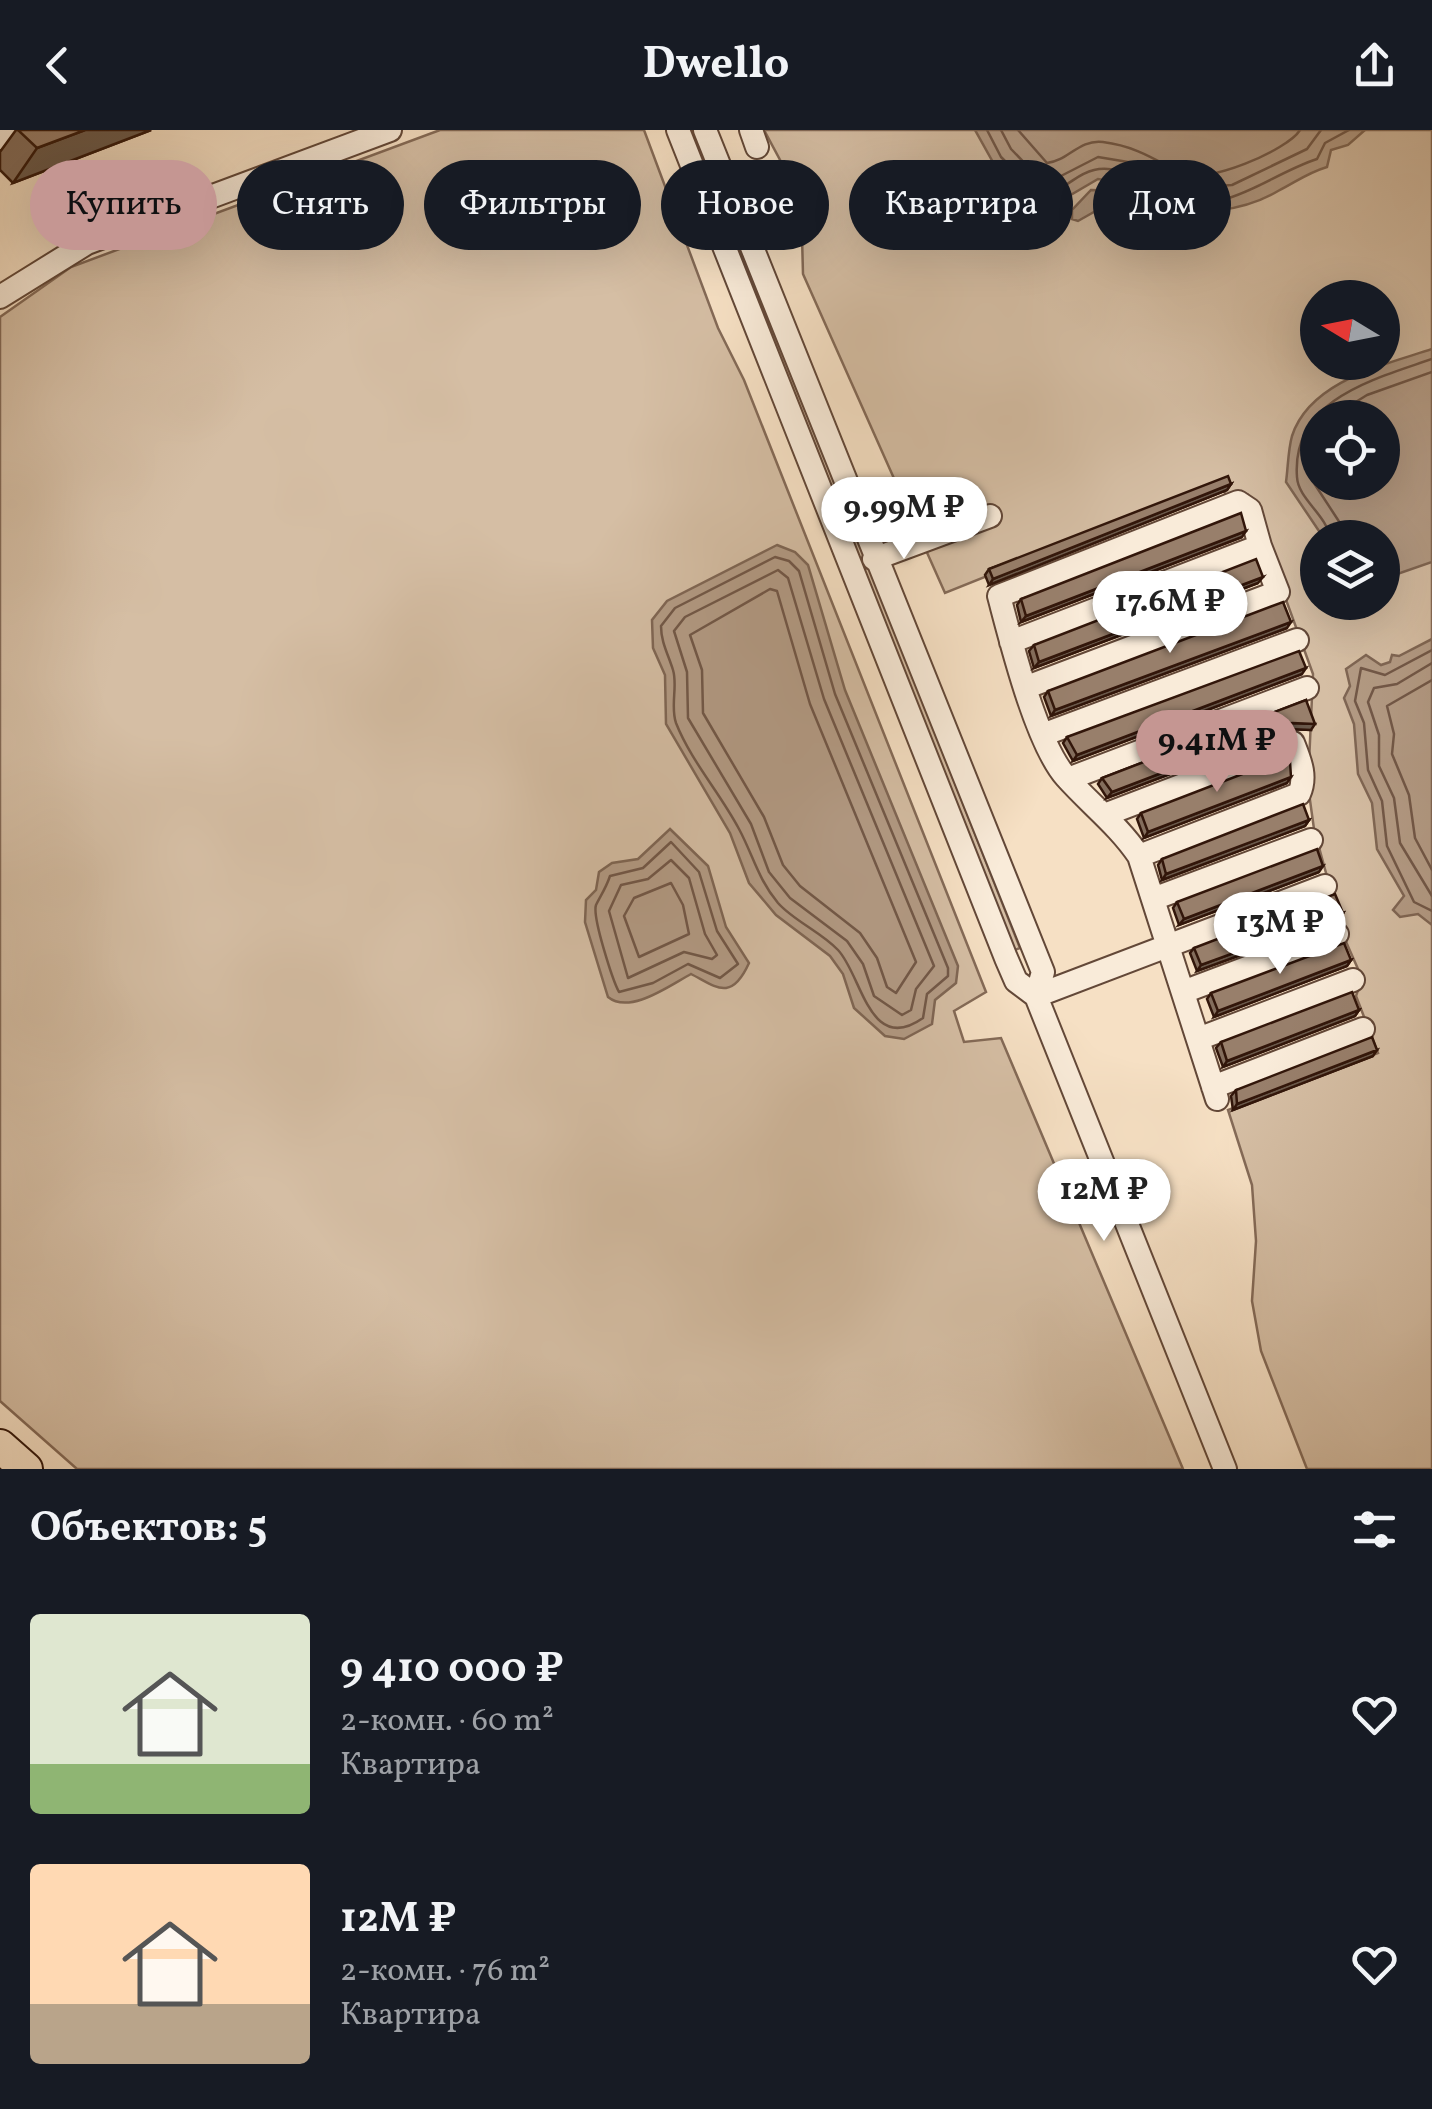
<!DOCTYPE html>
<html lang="ru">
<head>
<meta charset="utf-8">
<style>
  :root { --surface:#171b24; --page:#20242c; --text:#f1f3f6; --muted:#9ea1a6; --accent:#c59692 }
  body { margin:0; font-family:Vollkorn,serif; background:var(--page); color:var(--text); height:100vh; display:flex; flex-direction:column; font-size:38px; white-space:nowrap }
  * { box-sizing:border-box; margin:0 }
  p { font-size:32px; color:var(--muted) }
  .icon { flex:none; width:55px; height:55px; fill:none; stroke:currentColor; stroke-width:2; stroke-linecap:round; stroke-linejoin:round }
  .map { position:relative; height:1339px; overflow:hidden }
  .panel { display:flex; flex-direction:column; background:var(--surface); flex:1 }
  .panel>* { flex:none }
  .guide { position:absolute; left:30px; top:30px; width:1372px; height:90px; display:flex; gap:20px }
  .needle { width:65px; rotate:280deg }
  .controls { position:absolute; left:1300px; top:150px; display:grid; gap:20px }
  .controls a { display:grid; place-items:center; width:100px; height:100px; border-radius:50%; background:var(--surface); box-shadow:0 10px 40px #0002; font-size:50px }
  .price { position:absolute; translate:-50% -85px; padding:0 22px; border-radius:35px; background:#fff; color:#222; font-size:32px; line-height:65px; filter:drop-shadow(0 2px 5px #0008) }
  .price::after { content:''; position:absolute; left:50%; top:60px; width:30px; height:22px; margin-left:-15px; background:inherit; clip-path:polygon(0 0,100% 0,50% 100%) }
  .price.selected { background:var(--accent); color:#111 }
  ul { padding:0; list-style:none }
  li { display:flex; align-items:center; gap:30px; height:250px; padding:0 30px }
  li span { display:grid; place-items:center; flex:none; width:280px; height:200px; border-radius:10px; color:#555 }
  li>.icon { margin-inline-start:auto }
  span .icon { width:120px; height:120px; fill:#fffc; stroke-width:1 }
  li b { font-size:42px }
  h2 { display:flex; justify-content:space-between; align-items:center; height:120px; padding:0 30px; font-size:42px }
  .tag { padding:0 35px; border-radius:45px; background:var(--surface); box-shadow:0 10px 40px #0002; font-size:35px; line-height:90px }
  .tag.selected { background:var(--accent); color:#111 }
  header { display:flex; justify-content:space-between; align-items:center; height:130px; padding:0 30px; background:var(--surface); font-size:45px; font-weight:700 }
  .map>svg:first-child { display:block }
</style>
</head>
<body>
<header><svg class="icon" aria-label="back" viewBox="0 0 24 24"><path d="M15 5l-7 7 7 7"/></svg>Dwello<svg class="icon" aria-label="share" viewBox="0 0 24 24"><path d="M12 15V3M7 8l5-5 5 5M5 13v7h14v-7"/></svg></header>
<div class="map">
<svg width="1432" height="1339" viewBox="0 0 1432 1339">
  <rect width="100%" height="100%" fill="#f6e0c4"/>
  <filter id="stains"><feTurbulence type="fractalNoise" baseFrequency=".002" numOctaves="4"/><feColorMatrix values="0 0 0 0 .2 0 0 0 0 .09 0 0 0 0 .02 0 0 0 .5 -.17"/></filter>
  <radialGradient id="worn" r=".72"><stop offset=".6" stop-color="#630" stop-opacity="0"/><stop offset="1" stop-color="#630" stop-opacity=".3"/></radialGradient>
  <!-- green -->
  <path fill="#d5bea4" stroke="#846a57" stroke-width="2.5" fill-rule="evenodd" d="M 440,0 L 644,0 L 718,198 L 744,250 L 986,862 L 954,881 L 964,912 L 1001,908 L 1183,1339 L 77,1339 L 0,1271 L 0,187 L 71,137 Z
    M 688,0 L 697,0 L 1020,818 L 1012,821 Z
    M 764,0 L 1432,0 L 1432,1339 L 1307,1339 L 1261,1221 L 1252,1171 L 1256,1111 L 1252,1055 L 1228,980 L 1378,923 L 1356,866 L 1362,848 L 1343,805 L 1314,699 L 1308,656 L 1313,544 L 1248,365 L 1227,368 L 1220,352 L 945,463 L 803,144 L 801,69 ZM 1318,168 L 1382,168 L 1382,232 L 1318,232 ZM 1318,288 L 1382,288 L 1382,352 L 1318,352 ZM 1318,408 L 1382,408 L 1382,472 L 1318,472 Z"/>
  <!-- water -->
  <path fill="#b39b85" stroke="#7f6654" stroke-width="2.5" fill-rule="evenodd" d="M 975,0 L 1365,0 L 1348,15 L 1331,20 L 1327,37 C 1307,43 1296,52 1278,61 C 1243,82 1195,86 1156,78 L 1152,67 L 1125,53 L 1098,49 L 1062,70 L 1032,72 L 994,34 Z
    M 1091,60 L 1130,61 L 1146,75 L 1101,78 L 1078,91 L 1072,89 L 1072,80 Z
    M 1432,219 L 1432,432 L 1383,449 L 1382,408 L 1323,407 L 1286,352 C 1288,338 1288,320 1292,306 C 1310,251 1384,235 1432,219 ZM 1318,288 L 1382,288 L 1382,352 L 1318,352 Z
    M 777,415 L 795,422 L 808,435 L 845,560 L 958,836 L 956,853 L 935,870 L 932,894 L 904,909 L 885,906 L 854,878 L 843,844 L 830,826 L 776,785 L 749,753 L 730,703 L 666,594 L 665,545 L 653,518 L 652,490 L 667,471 Z
    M 1432,509 L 1432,795 L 1418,784 L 1400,787 L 1393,780 L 1404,766 L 1377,719 L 1372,673 L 1358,644 L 1354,594 L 1344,568 L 1350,556 L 1346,539 L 1366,525 L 1381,535 L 1390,532 L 1392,525 L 1399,526 Z
    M 670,699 L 708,736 L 726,797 L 749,833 C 731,873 715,856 691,844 C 670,855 630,885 608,867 L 585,792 L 586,770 L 596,760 L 599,742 L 612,733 L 638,729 Z"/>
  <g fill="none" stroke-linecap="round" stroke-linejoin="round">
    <!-- shore -->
    <path stroke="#725848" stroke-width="2.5" d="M 987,0 L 1001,27 L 1036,62 C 1071,61 1070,46 1094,40 C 1116,34 1154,52 1165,70 C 1231,85 1263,47 1317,29 L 1325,13 L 1349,0
      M 1001,0 L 1011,19 L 1040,49 L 1057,48 L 1098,27 L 1134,33 L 1164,48 L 1175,59 L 1232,55 L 1307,19 L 1321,0
      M 1018,0 L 1047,33 C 1068,31 1079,9 1103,12 C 1135,16 1154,29 1181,43 C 1204,56 1288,20 1300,0
      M 1330,288 L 1367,265 L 1432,242
      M 1318,307 L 1310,347 L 1340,393 L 1343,408
      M 1330,408 C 1327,385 1298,369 1297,347 C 1291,269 1375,249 1432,229
      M 775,427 L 789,431 L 799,441 L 835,564 L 948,838 L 948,846 L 927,864 L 923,888 C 869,926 862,845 838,820 C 821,802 794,791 778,773 C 758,749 753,725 739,699 C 720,663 691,631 676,593 C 670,576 678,556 673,540 C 668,524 661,512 661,496 L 675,478 Z
      M 778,440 L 788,448 L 824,569 L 934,836 L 916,859 L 911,880 L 902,885 L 874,866 L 863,834 L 847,811 L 790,768 L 769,742 L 751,694 L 688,588 L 687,542 L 674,501 L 685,487 Z
      M 770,459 L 777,461 L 810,574 L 916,832 L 896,863 L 887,857 L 877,828 L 860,803 L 800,756 L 783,735 L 764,687 L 703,583 L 702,540 L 690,505 Z
      M 1432,520 L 1385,545 L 1361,538 L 1355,571 L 1364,593 L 1368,640 L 1382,671 L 1387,716 L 1414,772 L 1432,781
      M 1432,533 L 1397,554 L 1374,558 L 1368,572 L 1379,605 L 1379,636 L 1394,668 L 1400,713 L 1432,766
      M 1432,550 L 1387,576 L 1394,604 L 1392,624 L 1409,665 L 1415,708 L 1432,740
      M 671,712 L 699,742 L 717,801 L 738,834 L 720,848 L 688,834 L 653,853 L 619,862 C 613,851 592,787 596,775 C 601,765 606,758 610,746 L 643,738 Z
      M 671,730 L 689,748 L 705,804 L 717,825 L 712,829 L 684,822 L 628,848 L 609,781 L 621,755 L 648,749 Z
      M 671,753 L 683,775 L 689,804 L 639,827 L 624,786 L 634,768 Z"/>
    <defs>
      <path id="minor" d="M 678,0 L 1006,828 L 1016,851 L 1036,866 L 1225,1339
        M 705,0 L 1043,842 L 1036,866
        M 751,0 L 757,17
        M 0,8 L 7,0
        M 0,167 L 87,113 L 390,0
        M 874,429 L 990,386
        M 1011,512 L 1260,416 L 1250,380 L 1238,372 L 999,466 C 1011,511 1036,613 1066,647 C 1091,675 1118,695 1139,726 L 1217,969
        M 1027,557 L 1278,462 L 1260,416
        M 1045,604 L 1297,510
        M 1068,649 L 1307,558
        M 1107,684 L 1293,613 C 1300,631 1307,646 1299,664 L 1139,726
        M 1153,769 L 1311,710
        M 1183,862 L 1337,804
        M 1036,866 L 1325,756
        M 1198,909 L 1353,850
        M 1213,957 L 1363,899"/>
      <path id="highway" d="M 0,1316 L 26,1339"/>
    </defs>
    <!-- minor casing -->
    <use href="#minor" stroke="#634838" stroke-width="26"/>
    <!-- highway casing -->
    <use href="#highway" stroke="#32160a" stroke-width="36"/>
    <!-- minor -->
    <use href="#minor" stroke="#f9ebd9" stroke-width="22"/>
    <!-- highway -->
    <use href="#highway" stroke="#f6e0c4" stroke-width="32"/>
  </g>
  <!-- wall -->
  <path fill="#836d5c" stroke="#32160a" stroke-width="2.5" d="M 16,0 L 151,0 L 13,53 L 0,40 L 0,22 Z
    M 1231,354 L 1227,360 L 989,455 L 985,445 L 989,439 Z
    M 1242,407 L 1021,492 L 1017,475 L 1021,469 Z
    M 1258,453 L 1034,538 L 1029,521 L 1034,515 Z
    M 1287,498 L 1051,586 L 1044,567 L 1048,561 Z
    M 1302,544 L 1073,631 L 1063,613 L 1067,607 Z
    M 1306,570 L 1311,600 L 1288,599 L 1107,668 L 1098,654 L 1102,648 Z
    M 1287,653 L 1144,708 L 1137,689 L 1141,683 Z
    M 1309,690 L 1305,696 L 1162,750 L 1158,735 L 1162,729 Z
    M 1319,742 L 1179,795 L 1173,778 L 1177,772 Z
    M 1343,783 L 1339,789 L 1197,841 L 1190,823 L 1194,818 Z
    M 1351,830 L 1347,836 L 1214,887 L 1207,869 L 1211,863 Z
    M 1359,880 L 1355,886 L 1223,937 L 1216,918 L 1221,912 Z
    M 1373,926 L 1233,980 L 1231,966 L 1236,960 Z"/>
  <!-- shaded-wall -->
  <path fill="#6a594b" stroke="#32160a" stroke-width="2.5" d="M 85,0 L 151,0 L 13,53 L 37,18 Z
    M 1231,354 L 1227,360 L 989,455 L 993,449 Z
    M 1246,401 L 1242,407 L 1021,492 L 1026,486 Z
    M 1263,447 L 1258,453 L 1034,538 L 1039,532 Z
    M 1291,492 L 1287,498 L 1051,586 L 1055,580 Z
    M 1306,538 L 1302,544 L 1073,631 L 1077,625 Z
    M 1292,593 L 1315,594 L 1311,600 L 1288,599 L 1107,668 L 1112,662 Z
    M 1291,647 L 1287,653 L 1144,708 L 1148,702 Z
    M 1309,690 L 1305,696 L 1162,750 L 1166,744 Z
    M 1323,736 L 1319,742 L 1179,795 L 1184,789 Z
    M 1343,783 L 1339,789 L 1197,841 L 1201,835 Z
    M 1351,830 L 1347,836 L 1214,887 L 1218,881 Z
    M 1359,880 L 1355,886 L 1223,937 L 1227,931 Z
    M 1377,920 L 1373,926 L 1233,980 L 1237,974 Z"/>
  <!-- building -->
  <path fill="#987f6b" stroke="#32160a" stroke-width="2.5" d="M 18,0 L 85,0 L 37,18 Z
    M 1228,346 L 1231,354 L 993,449 L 989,439 Z
    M 1241,383 L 1246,401 L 1026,486 L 1021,469 Z
    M 1256,429 L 1263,447 L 1039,532 L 1034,515 Z
    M 1283,472 L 1291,492 L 1055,580 L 1048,561 Z
    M 1299,521 L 1306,538 L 1077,625 L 1067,607 Z
    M 1306,570 L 1315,594 L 1292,593 L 1112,662 L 1102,648 Z
    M 1284,628 L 1290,632 L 1291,647 L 1148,702 L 1141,683 Z
    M 1303,674 L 1309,690 L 1166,744 L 1162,729 Z
    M 1317,719 L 1323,736 L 1184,789 L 1177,772 Z
    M 1335,764 L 1343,783 L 1201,835 L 1194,818 Z
    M 1344,813 L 1351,830 L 1218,881 L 1211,863 Z
    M 1352,862 L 1359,880 L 1227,931 L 1221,912 Z
    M 1372,907 L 1377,920 L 1237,974 L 1236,960 Z"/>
  <rect width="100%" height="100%" filter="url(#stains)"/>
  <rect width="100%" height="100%" fill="url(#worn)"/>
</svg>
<div class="controls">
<a><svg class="needle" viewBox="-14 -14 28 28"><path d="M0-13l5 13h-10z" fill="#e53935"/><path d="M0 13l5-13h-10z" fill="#9ea1a6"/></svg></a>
<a><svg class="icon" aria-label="locate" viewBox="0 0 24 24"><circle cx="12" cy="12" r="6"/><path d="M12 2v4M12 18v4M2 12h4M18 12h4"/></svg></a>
<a><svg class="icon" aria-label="layers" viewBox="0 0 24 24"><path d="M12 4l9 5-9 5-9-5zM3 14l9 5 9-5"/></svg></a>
</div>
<b class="price" style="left:904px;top:432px">9.99M ₽</b>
<b class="price" style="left:1170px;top:526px">17.6M ₽</b>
<b class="price selected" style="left:1217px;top:665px">9.41M ₽</b>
<b class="price" style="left:1280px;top:847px">13M ₽</b>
<b class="price" style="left:1104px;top:1114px">12M ₽</b>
<div class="guide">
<a class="tag selected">Купить</a>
<a class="tag">Снять</a>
<a class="tag">Фильтры</a>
<a class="tag">Новое</a>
<a class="tag">Квартира</a>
<a class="tag">Дом</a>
</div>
</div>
<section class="panel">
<h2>Объектов: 5<svg class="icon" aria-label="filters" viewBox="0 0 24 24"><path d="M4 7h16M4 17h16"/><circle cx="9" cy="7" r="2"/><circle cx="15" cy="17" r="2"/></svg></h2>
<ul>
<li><span style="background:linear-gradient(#dfe7d0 75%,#8fb573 0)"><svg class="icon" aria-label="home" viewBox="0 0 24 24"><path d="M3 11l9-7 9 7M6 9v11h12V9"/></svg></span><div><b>9 410 000 ₽</b><p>2-комн. · 60 m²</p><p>Квартира</p></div><svg class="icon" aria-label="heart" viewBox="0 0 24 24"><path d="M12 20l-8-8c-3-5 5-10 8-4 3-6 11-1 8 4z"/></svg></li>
<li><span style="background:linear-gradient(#ffd9b3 70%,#b9a48a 0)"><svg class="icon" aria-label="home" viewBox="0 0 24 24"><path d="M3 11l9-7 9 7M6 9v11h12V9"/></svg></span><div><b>12M ₽</b><p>2-комн. · 76 m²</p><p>Квартира</p></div><svg class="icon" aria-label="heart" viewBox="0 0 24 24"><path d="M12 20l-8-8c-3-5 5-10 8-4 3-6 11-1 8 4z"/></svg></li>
</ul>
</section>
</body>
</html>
